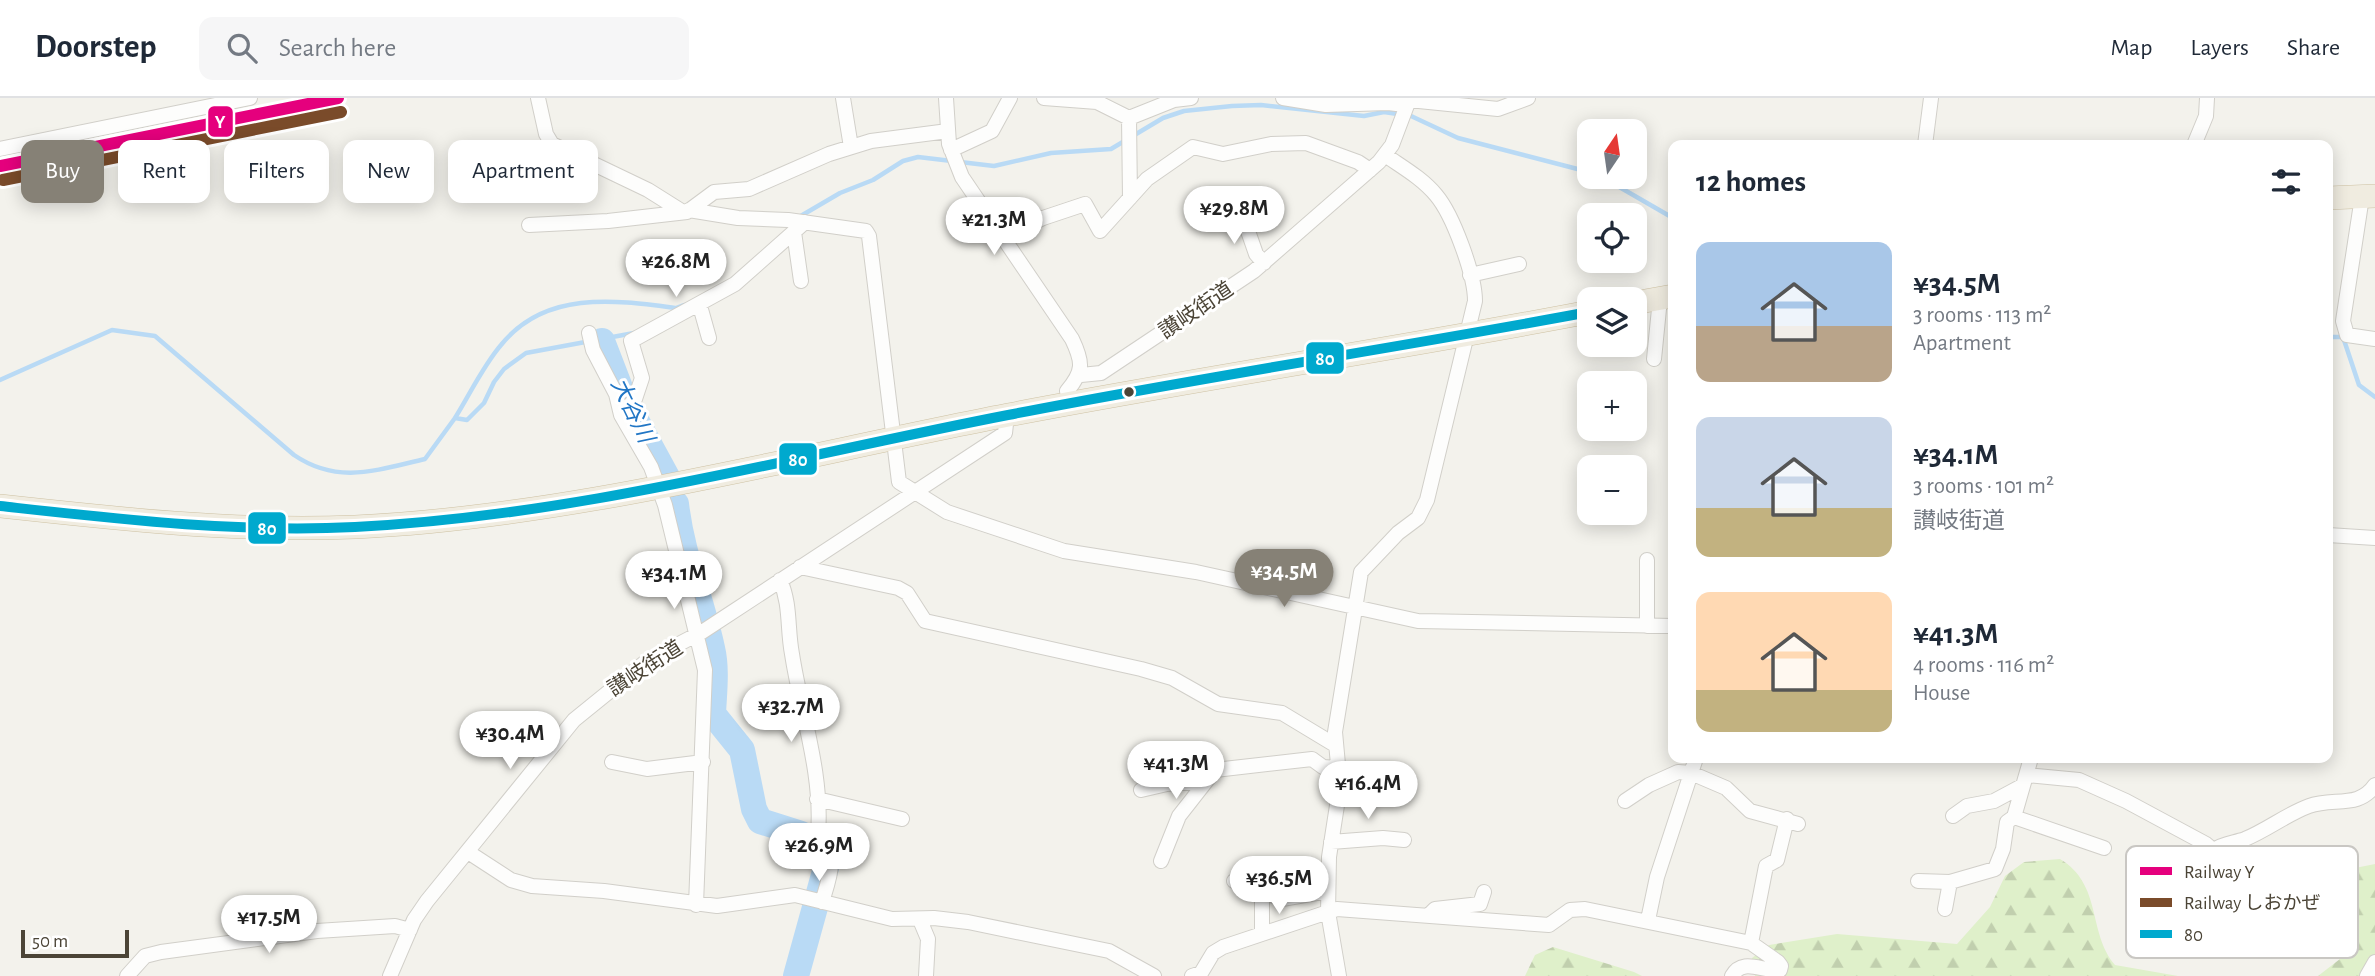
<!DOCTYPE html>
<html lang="en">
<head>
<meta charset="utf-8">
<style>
  :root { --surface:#fff; --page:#f6f6f7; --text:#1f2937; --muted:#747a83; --line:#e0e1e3; --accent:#868176 }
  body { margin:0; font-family:"Alegreya Sans","Noto Sans JP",sans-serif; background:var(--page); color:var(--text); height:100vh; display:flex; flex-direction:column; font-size:26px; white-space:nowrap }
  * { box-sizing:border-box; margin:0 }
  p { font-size:23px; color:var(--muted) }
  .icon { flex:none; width:38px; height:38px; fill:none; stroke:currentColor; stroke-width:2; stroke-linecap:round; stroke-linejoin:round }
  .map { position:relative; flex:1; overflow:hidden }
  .sheet { position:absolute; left:1668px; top:42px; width:665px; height:623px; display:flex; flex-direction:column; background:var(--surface); border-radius:14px; box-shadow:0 4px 18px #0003 }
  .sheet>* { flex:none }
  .banner { position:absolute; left:21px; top:42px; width:665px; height:63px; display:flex; gap:14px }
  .needle { width:46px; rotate:13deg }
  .controls { position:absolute; left:1577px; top:21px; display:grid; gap:14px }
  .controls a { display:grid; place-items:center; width:70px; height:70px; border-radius:14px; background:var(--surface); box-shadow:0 4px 18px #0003; font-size:35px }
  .scale { position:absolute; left:21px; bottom:18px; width:108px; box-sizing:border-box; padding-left:7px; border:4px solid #4b4436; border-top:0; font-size:19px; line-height:24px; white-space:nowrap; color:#4b4436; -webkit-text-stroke:5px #fff; paint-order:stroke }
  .price { position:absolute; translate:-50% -60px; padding:0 16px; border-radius:24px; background:#fff; color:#222; font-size:23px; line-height:46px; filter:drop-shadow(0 2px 4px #0008) }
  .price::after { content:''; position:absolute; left:50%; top:42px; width:21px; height:16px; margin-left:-10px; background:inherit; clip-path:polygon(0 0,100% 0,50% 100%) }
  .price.selected { background:var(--accent); color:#fff }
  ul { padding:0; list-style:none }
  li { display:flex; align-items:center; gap:21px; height:175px; padding:0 28px }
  li span { display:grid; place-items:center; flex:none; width:196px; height:140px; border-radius:14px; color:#555 }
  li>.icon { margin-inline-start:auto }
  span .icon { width:84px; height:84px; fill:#fffc; stroke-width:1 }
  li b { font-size:30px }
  h2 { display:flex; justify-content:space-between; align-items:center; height:84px; padding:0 28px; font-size:30px }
  .pill { padding:0 24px; border-radius:14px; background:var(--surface); box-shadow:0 4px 18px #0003; font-size:24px; line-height:63px }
  .pill.selected { background:var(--accent); color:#fff }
  header { display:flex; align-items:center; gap:42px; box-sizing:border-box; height:98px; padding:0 35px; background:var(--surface); border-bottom:2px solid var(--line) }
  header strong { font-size:33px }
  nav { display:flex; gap:38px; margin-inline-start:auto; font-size:24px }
  .search { width:490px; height:63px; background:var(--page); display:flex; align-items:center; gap:18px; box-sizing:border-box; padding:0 24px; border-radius:14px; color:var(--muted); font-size:26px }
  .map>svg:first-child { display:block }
</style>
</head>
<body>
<header>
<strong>Doorstep</strong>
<div class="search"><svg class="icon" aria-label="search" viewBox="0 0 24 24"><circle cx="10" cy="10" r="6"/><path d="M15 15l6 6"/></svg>Search here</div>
<nav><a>Map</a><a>Layers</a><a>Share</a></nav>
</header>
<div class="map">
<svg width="2375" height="878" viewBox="0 0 2375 878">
  <defs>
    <pattern id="forest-firs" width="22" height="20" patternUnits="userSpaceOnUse" patternTransform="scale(1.75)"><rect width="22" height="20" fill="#dff0ca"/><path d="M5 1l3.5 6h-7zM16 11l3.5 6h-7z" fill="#c1cfae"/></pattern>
  </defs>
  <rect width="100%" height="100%" fill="#f3f2ec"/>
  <!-- forest -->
  <path fill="url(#forest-firs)" d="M 2060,761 C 2103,787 2087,834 2115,867 L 2178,878 L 1755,878 L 1752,860 L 1769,847 L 1837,836 L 1957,846 L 1990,809 L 2005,778 L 2024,764 Z
    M 2375,766 L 2375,878 L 2318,878 L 2340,861 L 2325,831 L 2276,844 C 2248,826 2241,817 2236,783 L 2283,778 L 2315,778 Z
    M 1553,849 L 1634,874 L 1642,878 L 1525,878 L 1535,857 Z"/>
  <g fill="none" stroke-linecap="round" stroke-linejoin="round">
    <!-- stream -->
    <path stroke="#b9daf5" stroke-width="4.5" d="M 1602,79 L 1673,120
      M 799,119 L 840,95 L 873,82 L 903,63 L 918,59 L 994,68 L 1051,55 L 1111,51 L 1163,20 L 1184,13 L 1232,8 L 1261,7 L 1364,18 L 1384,14 L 1411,18 L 1458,40 L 1589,74
      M 2328,239 L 2343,239 L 2359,287 L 2375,299
      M 0,282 L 112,232 L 155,238 L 294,357 C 338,387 377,372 425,361 L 455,320 L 467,322 L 484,305 L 494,284 L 504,271 L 526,255 L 634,235
      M 455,320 C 470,296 483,268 501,247 C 545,192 615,202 676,210 L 684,207"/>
    <!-- river -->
    <path stroke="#b9daf5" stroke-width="26" d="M 602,243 L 624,300 L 667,379
      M 676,406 C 682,458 701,499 712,550 C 717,571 714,594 713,616 L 742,652 L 754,711 L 760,723 L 801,736 L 824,751 L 827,766 L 796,878"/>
    <defs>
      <path id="minor" d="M 538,0 L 546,36 L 552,46 L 648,92 L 683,114
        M 843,0 L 851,49
        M 946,0 L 949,46 L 962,79 L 1072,241 C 1083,264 1084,273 1067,293 L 1070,305
        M 1044,0 L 1097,4 L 1129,20 L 1174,2 L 1191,0
        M 1283,0 L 1326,7 L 1388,5 L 1405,7
        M 1129,20 L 1130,100
        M 1925,47 L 1931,0
        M 2194,47 L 2206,18 L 2207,0
        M 0,51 L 250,0
        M 951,52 L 992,33 L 1010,0
        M 2362,99 L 2343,223 L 2347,237 L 2375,241
        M 1240,110 L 1256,156 L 1264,165
        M 689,112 L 738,120 L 788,122 L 866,133 L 869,138 L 899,384 L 947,414 L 1064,453 L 1196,474 L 1418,523 L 1673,528
        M 529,127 L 608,123 L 687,114 L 714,94 L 749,91 L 829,56 L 871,43 L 948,33
        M 794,134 L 801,183
        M 1002,140 L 1043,120 L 1085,106 L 1100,133 L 1147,81 L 1193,49 L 1223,56 L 1271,46 L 1306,45 L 1358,64 L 1370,72
        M 1470,177 L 1519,166
        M 700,208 L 709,240
        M 589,235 L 593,252 L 616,296 L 621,317 L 651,369 L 665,407 L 705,572 L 696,807
        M 1654,261 L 1660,201
        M 1081,277 L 1101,275 L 1254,173 L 1379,64 L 1392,47 L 1409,2 L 1498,11 L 1528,0
        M 621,317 L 635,301 L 642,280 L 631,243 L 735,186 L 805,124
        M 2328,437 L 2375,440
        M 800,469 L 898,490 L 907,495 L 925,523 L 1141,571 L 1172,580 L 1218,606 L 1282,615 L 1335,647
        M 780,482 C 791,507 787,530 792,556 C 801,615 823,676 818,736 C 839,757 830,778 822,804
        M 1647,528 L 1647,462
        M 612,664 L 647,671 L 703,664
        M 2027,677 L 2079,682 L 2126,703 L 2206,746 C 2215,753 2219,760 2217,771
        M 1141,692 L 1167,686 L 1206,683
        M 817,701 L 902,721
        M 1625,703 L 1649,687 L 1678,674 L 1691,675 L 1726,690 L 1750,713 L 1798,726
        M 1953,718 L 1967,708 L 1994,703 L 2022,688
        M 2014,719 L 2104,750
        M 1331,744 L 1383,740 L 1404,742
        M 2214,752 C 2223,745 2234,745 2245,741 C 2267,732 2287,716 2309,708 C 2333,699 2359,711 2375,687
        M 468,754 L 511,782 L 532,788 L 604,793 L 717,808 L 795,797 L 892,821 L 934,820 L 968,824 L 1109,853 L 1154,878
        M 1161,763 L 1179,718 L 1215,672 L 1312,661 L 1323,669 L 1337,670
        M 1234,783 L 1282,801 L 1328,793
        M 1918,783 L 1950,784 L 1995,771 L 2003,751 L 2007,724 L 2014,719 L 2031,660
        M 1262,795 L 1262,835
        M 1945,811 L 1950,784
        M 1430,816 L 1435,811 L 1480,806 L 1484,794
        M 920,822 L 928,841 L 926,878
        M 1648,822 L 1657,779 L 1696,660
        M 127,878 L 145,858 L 161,854 L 317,833 L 395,828 L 410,832
        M 390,878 L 414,822 L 427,803 L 574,622 L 648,562 L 702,534 L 1005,335 L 1007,317
        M 1192,878 L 1201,875 L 1213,855 L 1223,849 L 1337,811 L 1549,827 L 1570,812 L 1585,811 L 1751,845
        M 1339,878 L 1328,814 L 1329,759 L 1340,688 L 1335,634 L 1361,474 L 1398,435 L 1418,420 L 1427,402 L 1475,203 C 1475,177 1453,117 1436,97 C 1422,80 1402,69 1385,57
        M 1732,878 C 1743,859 1762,874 1780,872 L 1781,868 L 1778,864 L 1751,845 L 1766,768 L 1777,762 L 1787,721
        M 2367,878 L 2375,864"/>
      <path id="trunk" d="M 2328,100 L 2375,98
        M 1634,205 L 1673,198
        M 0,408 C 118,421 236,434 355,429 C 570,419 796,358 1008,317 C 1201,280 1396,251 1589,214"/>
    </defs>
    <!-- minor casing -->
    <use href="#minor" stroke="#d1cfc9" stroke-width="16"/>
    <!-- trunk casing -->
    <use href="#trunk" stroke="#cec2a4" stroke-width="24"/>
    <!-- minor -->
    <use href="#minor" stroke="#fdfdfc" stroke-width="14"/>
    <!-- trunk -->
    <use href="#trunk" stroke="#f0ece0" stroke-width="23"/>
    <defs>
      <path id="bus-1" d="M 0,408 C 118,421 236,435 355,429 C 576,418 791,359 1008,317 C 1201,279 1396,250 1589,214"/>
    </defs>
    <!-- bus-1 casing -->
    <use href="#bus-1" stroke="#fff" stroke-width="16"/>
    <!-- bus-1 -->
    <use href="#bus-1" stroke="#00a9ce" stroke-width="10"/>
    <defs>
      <path id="rail-1" d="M 0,68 L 338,0"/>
      <path id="rail-2" d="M 3,82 L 341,14"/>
    </defs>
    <!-- rail-1 casing -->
    <use href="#rail-1" stroke="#fff" stroke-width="18"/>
    <!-- rail-2 casing -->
    <use href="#rail-2" stroke="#fff" stroke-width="18"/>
    <!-- rail-1 -->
    <use href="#rail-1" stroke="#e5007d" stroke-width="12"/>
    <!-- rail-2 -->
    <use href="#rail-2" stroke="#7a4b2a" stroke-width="12"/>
  </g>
  <!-- markers -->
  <circle fill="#4b4436" stroke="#fff" stroke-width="2.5" cx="1129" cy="294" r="6"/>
  <g text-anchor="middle" stroke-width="6" stroke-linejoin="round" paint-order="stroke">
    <!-- street labels -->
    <g font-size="21" fill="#4b4436" stroke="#fff">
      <text transform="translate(1196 212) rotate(-34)" y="7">讃岐街道</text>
      <text transform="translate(645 570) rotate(-33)" y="7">讃岐街道</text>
    </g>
    <!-- water labels -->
    <g font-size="23" font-style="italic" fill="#2176c5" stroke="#fff">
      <text transform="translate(633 312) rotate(64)" y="8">大谷川</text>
    </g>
  </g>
  <!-- legend -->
  <rect x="2126" y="748" width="232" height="112" rx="10" fill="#fff" stroke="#c9c7c3" stroke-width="2"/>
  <rect x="2140" y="769" width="32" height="8" fill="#e5007d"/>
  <rect x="2140" y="800" width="32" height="9" fill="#7a4b2a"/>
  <rect x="2140" y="832" width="32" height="8" fill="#00a9ce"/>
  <g font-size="19" fill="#4b4436">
    <text x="2184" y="780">Railway Y</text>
    <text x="2184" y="811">Railway しおかぜ</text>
    <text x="2184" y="843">80</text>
  </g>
  <g stroke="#fff" stroke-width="2.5">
    <rect x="207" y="7" width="27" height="33" rx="7" fill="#e5007d"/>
    <rect x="1305" y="243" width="40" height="34" rx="7" fill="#00a9ce"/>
    <rect x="778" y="344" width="40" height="34" rx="7" fill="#00a9ce"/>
    <rect x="247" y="413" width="40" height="34" rx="7" fill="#00a9ce"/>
  </g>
  <g font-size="19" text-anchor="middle" font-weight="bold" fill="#fff">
    <text x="220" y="30">Y</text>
    <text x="1325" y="267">80</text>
    <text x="798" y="368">80</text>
    <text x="267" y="437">80</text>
  </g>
</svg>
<div class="controls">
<a><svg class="needle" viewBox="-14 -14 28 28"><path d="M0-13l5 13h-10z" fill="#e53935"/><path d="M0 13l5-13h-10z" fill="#747a83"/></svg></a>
<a><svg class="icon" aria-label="locate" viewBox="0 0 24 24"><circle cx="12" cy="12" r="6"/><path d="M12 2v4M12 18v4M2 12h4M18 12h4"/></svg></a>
<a><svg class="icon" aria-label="layers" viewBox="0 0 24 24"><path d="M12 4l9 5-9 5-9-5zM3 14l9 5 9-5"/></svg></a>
<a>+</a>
<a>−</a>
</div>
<div class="scale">50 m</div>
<b class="price" style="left:1234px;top:148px">¥29.8M</b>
<b class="price" style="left:994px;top:159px">¥21.3M</b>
<b class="price" style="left:676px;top:201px">¥26.8M</b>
<b class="price selected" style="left:1284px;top:511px">¥34.5M</b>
<b class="price" style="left:674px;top:513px">¥34.1M</b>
<b class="price" style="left:791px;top:646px">¥32.7M</b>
<b class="price" style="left:510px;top:673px">¥30.4M</b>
<b class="price" style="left:1176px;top:703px">¥41.3M</b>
<b class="price" style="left:1368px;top:723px">¥16.4M</b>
<b class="price" style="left:819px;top:785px">¥26.9M</b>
<b class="price" style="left:1279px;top:818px">¥36.5M</b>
<b class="price" style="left:269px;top:857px">¥17.5M</b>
<div class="banner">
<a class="pill selected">Buy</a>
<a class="pill">Rent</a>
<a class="pill">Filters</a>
<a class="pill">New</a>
<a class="pill">Apartment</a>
</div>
<section class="sheet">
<h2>12 homes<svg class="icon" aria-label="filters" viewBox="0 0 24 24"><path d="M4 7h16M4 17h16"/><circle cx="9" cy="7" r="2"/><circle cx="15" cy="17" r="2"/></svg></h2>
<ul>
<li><span style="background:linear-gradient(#a9c7e8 60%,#b9a48a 0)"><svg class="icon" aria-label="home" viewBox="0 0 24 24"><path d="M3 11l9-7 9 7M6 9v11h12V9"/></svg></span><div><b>¥34.5M</b><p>3 rooms · 113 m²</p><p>Apartment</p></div></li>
<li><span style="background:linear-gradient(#c9d6e8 65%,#c2b280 0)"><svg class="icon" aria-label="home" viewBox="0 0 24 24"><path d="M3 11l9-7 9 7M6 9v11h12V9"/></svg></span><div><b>¥34.1M</b><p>3 rooms · 101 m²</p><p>讃岐街道</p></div></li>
<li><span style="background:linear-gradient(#ffd9b3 70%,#c2b280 0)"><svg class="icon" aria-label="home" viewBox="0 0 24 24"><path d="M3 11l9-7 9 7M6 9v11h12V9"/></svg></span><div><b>¥41.3M</b><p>4 rooms · 116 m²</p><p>House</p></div></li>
</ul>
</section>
</div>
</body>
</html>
